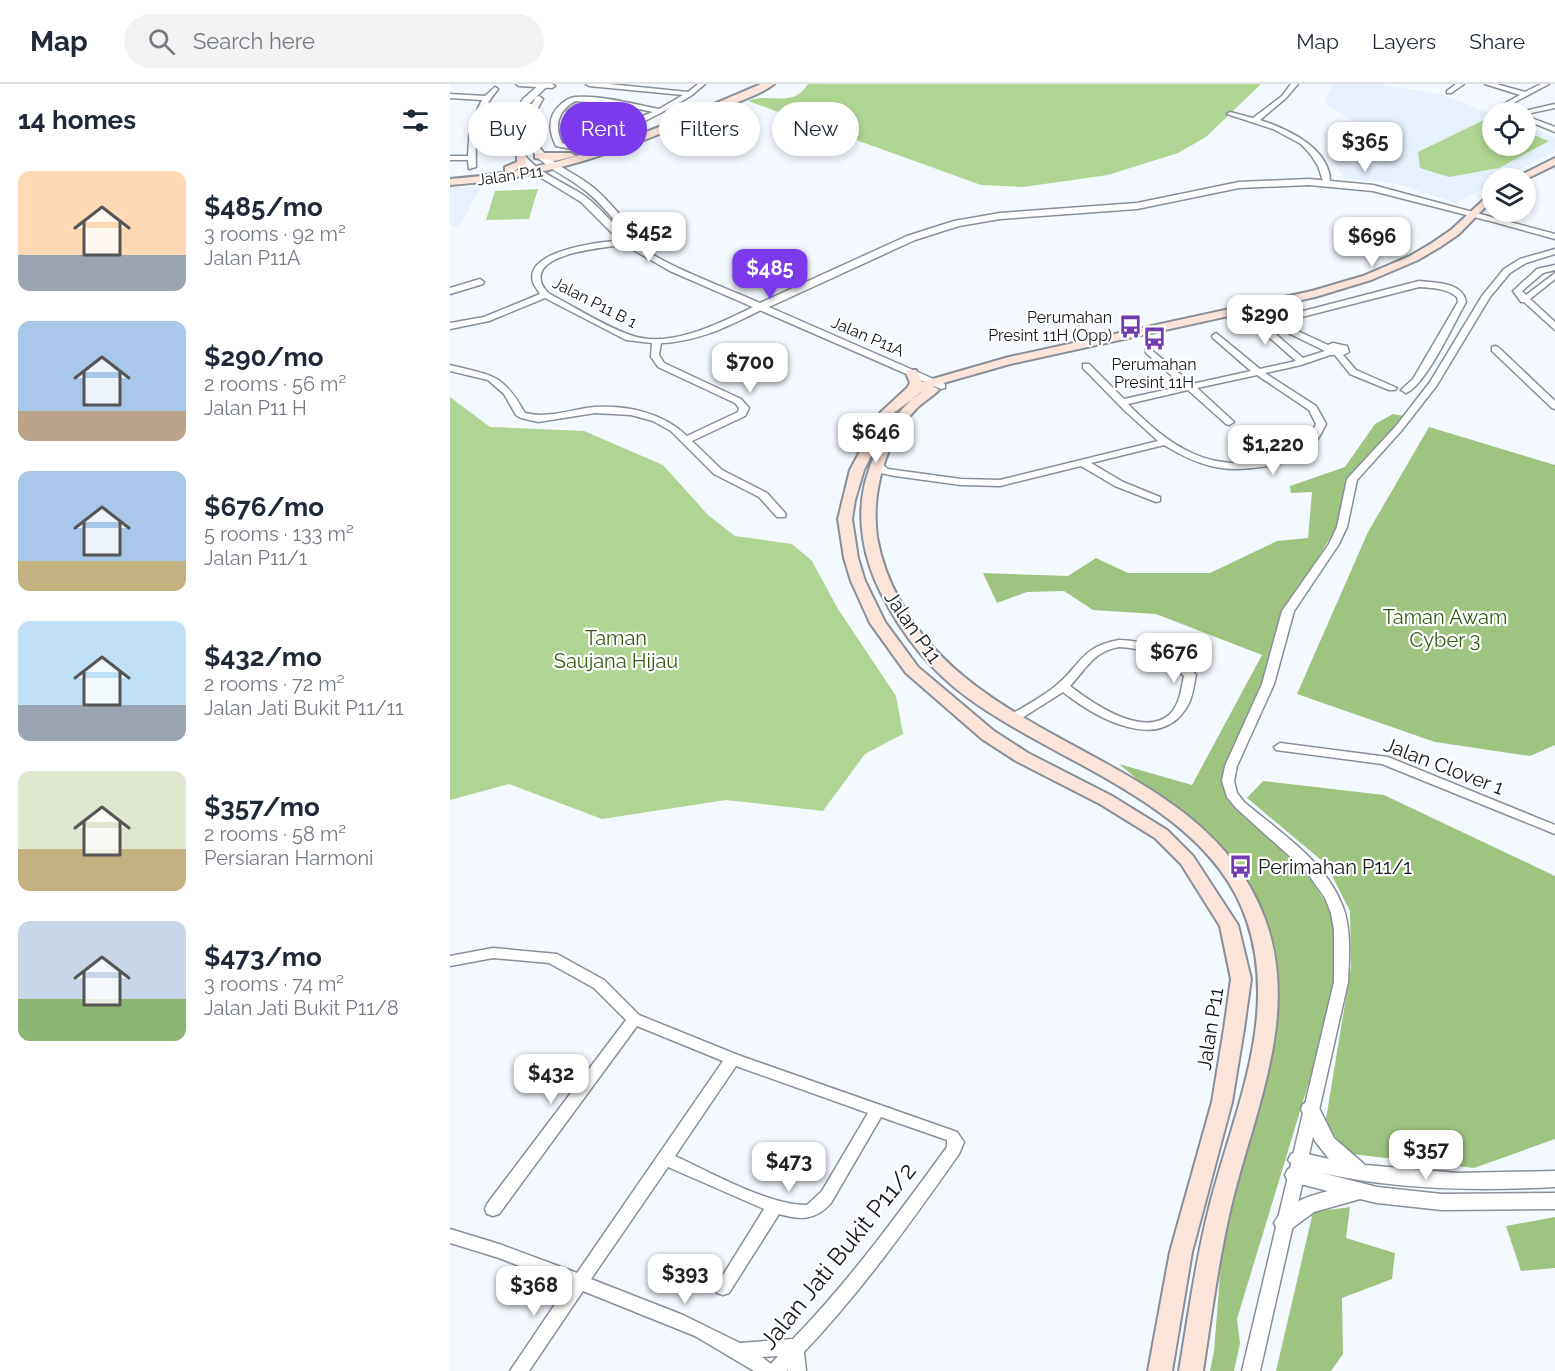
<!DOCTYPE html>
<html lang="en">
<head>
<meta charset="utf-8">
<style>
  :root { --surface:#fff; --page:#f2f2f3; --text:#1f2937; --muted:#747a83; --line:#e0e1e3; --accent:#7c3aed }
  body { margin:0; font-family:Raleway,sans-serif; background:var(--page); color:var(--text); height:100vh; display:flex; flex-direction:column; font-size:22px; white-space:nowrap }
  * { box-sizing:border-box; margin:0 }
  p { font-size:20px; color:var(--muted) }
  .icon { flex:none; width:33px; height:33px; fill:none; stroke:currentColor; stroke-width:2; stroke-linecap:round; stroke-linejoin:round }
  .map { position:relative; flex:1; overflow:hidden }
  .drawer { display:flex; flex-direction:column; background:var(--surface); width:450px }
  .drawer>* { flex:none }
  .banner { position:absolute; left:18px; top:18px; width:570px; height:54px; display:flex; gap:12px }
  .buttons { position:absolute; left:1032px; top:18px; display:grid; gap:12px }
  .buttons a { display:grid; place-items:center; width:54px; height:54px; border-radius:50%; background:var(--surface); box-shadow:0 3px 9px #0003; font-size:30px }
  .price { position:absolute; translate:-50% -51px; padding:0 14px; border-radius:12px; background:#fff; color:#222; font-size:20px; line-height:39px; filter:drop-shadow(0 2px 3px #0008) }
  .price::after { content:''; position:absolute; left:50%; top:36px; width:18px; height:14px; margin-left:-9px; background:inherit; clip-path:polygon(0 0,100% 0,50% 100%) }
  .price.current { background:var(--accent); color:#fff }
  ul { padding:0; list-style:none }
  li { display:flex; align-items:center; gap:18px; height:150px; padding:0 18px }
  li span { display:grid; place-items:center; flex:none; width:168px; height:120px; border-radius:12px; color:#555 }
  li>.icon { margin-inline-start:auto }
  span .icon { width:72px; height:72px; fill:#fffc; stroke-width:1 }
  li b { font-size:26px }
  h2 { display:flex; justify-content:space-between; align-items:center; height:72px; padding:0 18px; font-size:26px }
  .pill { padding:0 21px; border-radius:27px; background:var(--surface); box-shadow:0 3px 9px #0003; font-size:21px; line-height:54px }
  .pill.current { background:var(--accent); color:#fff }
  header { display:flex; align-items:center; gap:36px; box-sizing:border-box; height:84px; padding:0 30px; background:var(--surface); border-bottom:2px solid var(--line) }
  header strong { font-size:28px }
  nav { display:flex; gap:33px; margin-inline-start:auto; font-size:21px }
  .search { width:420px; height:54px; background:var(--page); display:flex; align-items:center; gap:15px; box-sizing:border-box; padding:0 21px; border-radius:33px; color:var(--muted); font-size:22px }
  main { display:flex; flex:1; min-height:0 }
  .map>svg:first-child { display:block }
</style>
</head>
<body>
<header>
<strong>Map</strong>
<div class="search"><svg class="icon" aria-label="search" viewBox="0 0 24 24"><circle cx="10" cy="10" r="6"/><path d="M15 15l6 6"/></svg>Search here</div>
<nav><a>Map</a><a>Layers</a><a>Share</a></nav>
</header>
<main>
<section class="drawer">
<h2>14 homes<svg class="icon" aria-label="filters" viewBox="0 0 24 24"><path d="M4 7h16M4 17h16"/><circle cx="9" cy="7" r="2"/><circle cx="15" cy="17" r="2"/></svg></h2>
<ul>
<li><span style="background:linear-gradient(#ffd9b3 70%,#9aa5b1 0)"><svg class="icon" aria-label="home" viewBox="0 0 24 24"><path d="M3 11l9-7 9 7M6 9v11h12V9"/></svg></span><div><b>$485/mo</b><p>3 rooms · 92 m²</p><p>Jalan P11A</p></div></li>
<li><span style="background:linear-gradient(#a9c7e8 75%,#b9a48a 0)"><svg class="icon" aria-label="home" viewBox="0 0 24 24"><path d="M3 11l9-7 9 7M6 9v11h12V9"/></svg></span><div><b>$290/mo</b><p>2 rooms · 56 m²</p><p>Jalan P11 H</p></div></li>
<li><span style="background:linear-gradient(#a9c7e8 75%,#c2b280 0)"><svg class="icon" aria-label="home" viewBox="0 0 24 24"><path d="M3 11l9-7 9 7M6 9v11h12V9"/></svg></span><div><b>$676/mo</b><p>5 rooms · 133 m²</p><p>Jalan P11/1</p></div></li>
<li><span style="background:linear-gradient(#bfe0f5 70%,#9aa5b1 0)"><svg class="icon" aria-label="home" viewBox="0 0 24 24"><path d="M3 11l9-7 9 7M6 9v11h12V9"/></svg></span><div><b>$432/mo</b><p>2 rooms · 72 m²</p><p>Jalan Jati Bukit P11/11</p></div></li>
<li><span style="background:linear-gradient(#dfe7d0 65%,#c2b280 0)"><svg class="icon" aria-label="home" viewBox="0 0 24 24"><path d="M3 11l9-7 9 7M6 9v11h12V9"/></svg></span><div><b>$357/mo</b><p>2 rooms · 58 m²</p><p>Persiaran Harmoni</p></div></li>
<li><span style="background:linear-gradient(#c9d6e8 65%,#8fb573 0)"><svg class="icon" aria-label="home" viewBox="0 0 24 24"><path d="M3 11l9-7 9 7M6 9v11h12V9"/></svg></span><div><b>$473/mo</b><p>3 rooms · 74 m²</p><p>Jalan Jati Bukit P11/8</p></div></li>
</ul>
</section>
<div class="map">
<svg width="1105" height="1287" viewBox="0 0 1105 1287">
  <rect width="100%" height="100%" fill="#f4f9ff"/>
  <!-- built -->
  <path fill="#e7f0fd" d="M 882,0 L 929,0 L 993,11 L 1042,30 L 1042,62 L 1076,62 L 1076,42 L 1105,53 L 1105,67 L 1053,94 L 1042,94 L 1042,100 L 1006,119 L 948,100 L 894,94 L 878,66 L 906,57 L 907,40 L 875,19 Z
    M 0,103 L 30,103 L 10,143 L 0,142 Z"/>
  <!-- green -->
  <path fill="#b0d592" d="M 358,0 L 811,0 L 756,53 L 728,69 L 658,91 L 573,103 L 531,101 L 298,17 C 319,8 343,25 358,0 Z
    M 1038,34 L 1042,35 L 1042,62 L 1076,62 L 1076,48 L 1099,57 L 1049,84 L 999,93 L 970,84 L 968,68 Z
    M 88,105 L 79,135 L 36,136 L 45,107 Z
    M 0,313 L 40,343 L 134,347 L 213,381 L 258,431 L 285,452 L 342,460 L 362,477 L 388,525 L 446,612 L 453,650 L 415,670 L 373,727 L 276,716 L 152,735 L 59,700 L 0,716 Z"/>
  <!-- forest -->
  <path fill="#9fc480" d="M 943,330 L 954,332 L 897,396 L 888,441 L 863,482 L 777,679 L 779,715 L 851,781 L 882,828 L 888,888 L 868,968 L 787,1235 L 790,1259 L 784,1287 L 760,1287 L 764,1267 L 773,1153 L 823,868 L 793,784 L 669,680 L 742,701 L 812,571 L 706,530 L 643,526 L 614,507 L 577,508 L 547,519 L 533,489 L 618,492 L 646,474 L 678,489 L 760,489 L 827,457 L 858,454 L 862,408 L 841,409 L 840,402 L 895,383 L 925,340 Z
    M 979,343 L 1105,381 L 1105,661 L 1080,672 L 985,658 L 847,610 L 918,448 Z
    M 813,697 L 934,711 L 1105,792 L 1105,1055 L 1024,1084 L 901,1070 L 875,1041 L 901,883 L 900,827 L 876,780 L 797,714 Z
    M 900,1123 L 896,1154 L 945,1169 L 942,1195 L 892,1214 L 893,1270 L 881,1287 L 826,1287 L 863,1128 Z
    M 1105,1133 L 1105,1184 L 1071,1187 L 1056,1142 Z"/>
  <!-- building -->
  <path fill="#b6d0f6" stroke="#a4abb4" stroke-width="1.5" d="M 125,20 L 134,20 L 164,22 L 152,32 L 116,27 Z
    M 147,33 L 167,40 L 132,52 L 114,46 Z"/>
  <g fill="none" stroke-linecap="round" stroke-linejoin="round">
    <defs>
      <path id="minor" d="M 66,0 L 102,0 L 105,2 L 102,4 L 69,2 Z
        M 136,0 L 159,0 L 238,8 L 248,0 L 255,0 L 242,11 L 224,22 L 191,39 L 121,65 L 106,62 C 101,52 98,41 103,30 C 107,23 116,14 125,13 C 150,11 184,20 209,25 L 233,11 L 139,2 ZM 125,17 L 165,20 L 203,28 L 118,61 L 112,59 C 104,41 108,27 125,17 Z
        M 841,0 L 848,0 L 836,14 L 810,36 C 838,45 882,65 880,100 L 874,100 L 868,82 L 861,71 L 851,60 L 823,45 L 777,30 L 780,28 L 803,34 L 832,12 Z
        M 1006,0 L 1014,0 L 1001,9 L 997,9 L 997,7 Z
        M 1035,0 L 1046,0 L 1075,8 L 1091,0 L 1099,0 L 1048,27 L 1045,25 L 1046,24 L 1070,11 Z
        M 45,3 L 48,5 C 25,34 25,47 26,83 L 19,85 L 18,76 L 0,76 L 0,72 L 18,72 L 20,41 L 32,16 L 0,14 L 0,10 L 35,12 Z
        M 1105,20 L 1105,24 L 1076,30 L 1070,28 Z
        M 1076,32 L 1105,43 L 1105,48 L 1076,36 Z
        M 1033,131 L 1105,150 L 1105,155 L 1033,135 Z
        M 177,156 L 181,158 L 180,160 C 162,163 84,167 91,197 C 91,201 96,206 98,209 C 123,222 154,242 180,251 C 220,266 272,238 307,221 L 313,221 L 313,225 C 281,241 248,258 211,259 L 209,271 L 214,279 L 291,315 L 299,324 L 295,332 L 242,357 L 272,386 L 317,409 L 335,429 L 336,431 L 335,433 L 327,433 L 309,413 L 264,390 L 221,347 L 203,337 L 181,331 L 145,329 L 88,338 L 71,334 L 66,331 L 54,310 L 38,296 L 0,287 L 0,281 C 43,292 52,289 75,329 C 98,335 121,325 145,323 C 178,321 213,329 237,352 L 288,328 L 289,324 L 285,319 L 208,283 L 201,273 L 202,259 L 176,256 L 95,214 L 39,237 L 0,245 L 0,239 L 34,233 L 90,210 C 88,206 84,202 83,198 C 73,165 157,157 177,156 Z
        M 1105,165 L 1105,170 L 1076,179 L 1060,189 L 1040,213 L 987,301 L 952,346 L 907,396 L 897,443 L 889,460 L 844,527 L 824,600 L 787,682 L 784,697 L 787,709 L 794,718 C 831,749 880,780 895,829 C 901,851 899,876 898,898 L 810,1287 L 792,1287 L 884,898 L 884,846 L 881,829 L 875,814 L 856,787 L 786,724 L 777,713 L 772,697 L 775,682 L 812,600 L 832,527 L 879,460 L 887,443 L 897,395 L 946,342 L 980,298 L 1032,212 L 1054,185 L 1070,175 Z
        M 1105,181 L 1105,186 L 1093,189 L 1072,207 L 1076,211 L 1105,189 L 1105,195 L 1080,215 L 1105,238 L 1105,246 L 1074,218 L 1071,218 L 1063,207 L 1087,185 Z
        M 30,195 L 34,198 L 33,200 L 0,210 L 0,204 Z
        M 969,197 C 985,199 1013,198 1016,218 C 1004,239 976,301 956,309 L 951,306 L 963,295 L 1008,218 L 1007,213 C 996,204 983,204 969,203 L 848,234 L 839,240 L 839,243 L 878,261 L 883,259 L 897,262 L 899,268 L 893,271 L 906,286 L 947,304 L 945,306 L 939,306 L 900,290 L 885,271 L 880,271 L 851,281 L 815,289 L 866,322 L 876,340 C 871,350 866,360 857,367 C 835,383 787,389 761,382 C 744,378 729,370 714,361 L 641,379 L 673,398 L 710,413 L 710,417 L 706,418 L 665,402 L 631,382 L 550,402 L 511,401 L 445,392 L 431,389 L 423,380 L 428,377 L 438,385 L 445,386 L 511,395 L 550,396 L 708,357 L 674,326 L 633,284 L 633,280 L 639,280 L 674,315 L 733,302 L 696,269 L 696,265 L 699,264 L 742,300 L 801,287 L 763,254 L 762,252 L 766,249 L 810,285 L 846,277 L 796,233 L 796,229 L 802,229 L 853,274 L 875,267 L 832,246 L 831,239 L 842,230 ZM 807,291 L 859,326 L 866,340 C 848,383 782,387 744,370 C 718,359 697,339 678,320 L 738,306 L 776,340 L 779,341 L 784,338 L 782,336 L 747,304 Z
        M 1045,262 L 1048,263 L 1105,317 L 1105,325 L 1102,324 L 1042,267 L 1042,263 Z
        M 669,556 C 698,557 727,567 746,591 C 744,600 743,611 739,619 C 712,672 646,634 613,608 L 564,639 L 556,639 L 554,636 L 556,633 C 572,624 589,615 603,604 C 631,583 629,563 669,556 ZM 669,563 C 694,564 716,573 734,592 C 731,605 730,621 719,631 C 692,654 642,619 620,602 C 636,585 644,567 669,563 Z
        M 830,659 L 938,673 L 1105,741 L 1105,750 L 932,680 L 826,666 L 824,663 Z
        M 43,864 L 107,870 L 154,896 L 189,931 L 288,971 L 507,1048 L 514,1058 L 509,1070 C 461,1138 412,1207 354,1268 L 356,1287 L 338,1287 L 338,1285 L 337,1287 L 304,1287 L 245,1252 L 133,1207 L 79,1287 L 60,1287 L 118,1201 L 49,1174 L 0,1159 L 0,1145 L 49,1160 L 127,1189 L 273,977 L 187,942 L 49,1130 L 43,1132 L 37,1130 L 35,1125 L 37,1120 L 176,936 L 144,904 L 99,879 L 43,874 L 0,882 L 0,872 ZM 286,982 L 418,1029 L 372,1107 L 357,1121 C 320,1122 260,1088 225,1072 ZM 431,1033 L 497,1056 L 497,1063 C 449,1129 400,1196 343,1255 L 290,1259 L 233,1231 L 141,1195 L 218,1083 L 314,1125 L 265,1204 L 267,1209 L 273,1211 L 279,1209 L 329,1130 C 350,1136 365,1137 381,1119 ZM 328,1272 L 321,1280 L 312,1273 Z"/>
      <path id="tertiary" d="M 90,0 L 99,0 C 86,15 63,29 66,52 C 71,84 114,97 136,113 C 152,125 164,142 179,155 C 211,181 272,202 310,219 L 457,152 L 504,137 L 550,129 L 687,119 L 789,98 L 859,95 L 923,101 L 1041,133 L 1036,136 L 923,107 L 859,101 L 789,104 L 687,125 L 550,135 L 509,142 L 465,156 L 319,223 L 495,300 L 495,304 L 491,305 L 220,187 L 173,160 L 131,118 L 85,90 L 64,70 L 58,52 L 60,36 L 73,15 Z
        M 89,12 L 93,15 L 81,36 C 85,79 116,81 144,104 C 157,115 168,129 179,141 L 179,145 L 173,145 C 161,133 151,119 137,108 C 108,84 76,81 73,36 L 86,13 Z
        M 860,1017 L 867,1020 L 884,1054 L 915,1081 L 1008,1089 L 1105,1087 L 1105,1103 C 1027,1107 948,1106 872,1089 L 927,1103 L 992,1110 L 1105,1109 L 1105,1125 L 992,1126 L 927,1119 L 910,1115 L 864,1128 L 841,1145 L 834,1148 L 827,1145 L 824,1139 C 833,1120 859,1112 878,1107 L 838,1097 L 835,1091 L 838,1085 L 845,1083 L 838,1076 L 841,1070 L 848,1068 L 879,1075 L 865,1057 L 851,1025 L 853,1020 Z"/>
      <path id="secondary" d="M 311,0 L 324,0 C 309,12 283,19 265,27 C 177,65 97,95 0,101 L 0,95 C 118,87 205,45 311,0 Z
        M 89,69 L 121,69 L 126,72 L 104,77 L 85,74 L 85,70 Z
        M 67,71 L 75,71 L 76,81 L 63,87 L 55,87 L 55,83 L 67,78 Z
        M 1105,74 L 1105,81 L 1076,95 L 1065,94 Z
        M 1042,108 L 1042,116 L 1009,150 L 990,163 L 968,176 L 921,196 L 865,213 L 560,280 L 483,302 L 489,306 C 482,313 473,318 466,325 C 435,357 421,409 427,453 C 431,475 438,495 449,515 C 528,667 755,670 815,835 C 851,933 802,1032 780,1127 C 768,1180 761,1234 753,1287 L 729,1287 C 738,1234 745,1180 758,1128 C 781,1033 830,936 797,837 C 759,721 608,680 518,614 C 480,586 452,551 431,509 C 414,476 406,436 415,399 C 425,364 443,325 475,306 L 442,330 L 414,386 L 405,416 L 402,435 L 408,474 L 415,497 L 435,538 L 468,583 L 544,647 L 578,669 L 662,712 L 717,746 L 743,772 L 788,841 L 801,895 L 794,945 L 782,1018 L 742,1168 L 722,1287 L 698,1287 L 720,1168 L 762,1018 L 774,945 L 781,895 L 770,842 L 731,780 L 705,754 L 650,720 L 566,677 L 532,655 L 456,589 L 420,539 L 401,497 L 394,474 L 388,435 L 400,386 L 431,328 L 457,304 L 460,299 L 456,289 L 458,286 L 466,286 L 472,298 L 559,273 L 862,207 L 913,192 L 960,172 L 982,159 L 1001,146 Z"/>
    </defs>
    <!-- minor casing -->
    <use href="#minor" stroke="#888f98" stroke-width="3"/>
    <!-- tertiary casing -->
    <use href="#tertiary" stroke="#888f98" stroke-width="3"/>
    <!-- secondary casing -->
    <use href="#secondary" stroke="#888f98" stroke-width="4"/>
    <!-- minor -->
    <use href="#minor" fill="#fff" fill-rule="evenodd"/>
    <!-- tertiary -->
    <use href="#tertiary" fill="#fff" fill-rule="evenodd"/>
    <!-- secondary -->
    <use href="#secondary" fill="#fbe4da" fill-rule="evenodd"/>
  </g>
  <!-- icons -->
  <defs>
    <symbol id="bus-bare" viewBox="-9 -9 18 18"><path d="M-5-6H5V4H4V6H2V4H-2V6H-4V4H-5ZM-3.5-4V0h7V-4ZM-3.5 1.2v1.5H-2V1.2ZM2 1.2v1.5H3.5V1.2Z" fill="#713bb1" stroke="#fff" stroke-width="2.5" paint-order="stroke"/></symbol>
  </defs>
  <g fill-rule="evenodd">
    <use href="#bus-bare" x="664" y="226" width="33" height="33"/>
    <use href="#bus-bare" x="688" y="238" width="33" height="33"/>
    <use href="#bus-bare" x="774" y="766" width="33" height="33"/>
  </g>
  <g text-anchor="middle" stroke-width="4.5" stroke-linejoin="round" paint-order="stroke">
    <!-- far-street labels -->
    <g font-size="16" fill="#15171a" stroke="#fff">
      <text transform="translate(60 91) rotate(-8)" y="6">Jalan P11</text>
      <text transform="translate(145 218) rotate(27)" y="6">Jalan P11 B 1</text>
      <text transform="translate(418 252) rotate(23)" y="6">Jalan P11A</text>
    </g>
    <!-- far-poi labels -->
    <g font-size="16" fill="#15171a" stroke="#fff" text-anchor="end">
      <text x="662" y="239">Perumahan<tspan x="662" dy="18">Presint 11H (Opp)</tspan></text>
      <text x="704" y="286" text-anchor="middle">Perumahan<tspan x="704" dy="18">Presint 11H</tspan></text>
    </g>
    <!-- park labels -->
    <g font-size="20" fill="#365810" stroke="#fff">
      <text x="995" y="540">Taman Awam<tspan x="995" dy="23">Cyber 3</tspan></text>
      <text x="166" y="561">Taman<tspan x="166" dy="23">Saujana Hijau</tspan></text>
    </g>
    <!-- street labels -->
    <g font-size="20" fill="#15171a" stroke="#fff">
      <text transform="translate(463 543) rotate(55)" y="7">Jalan P11</text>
      <text transform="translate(994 682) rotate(21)" y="7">Jalan Clover 1</text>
      <text transform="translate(760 945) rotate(-81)" y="7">Jalan P11</text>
    </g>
    <!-- poi labels -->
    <g font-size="20" fill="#15171a" stroke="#fff" text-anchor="start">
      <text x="808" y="790">Perimahan P11/1</text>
    </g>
    <!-- near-street labels -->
    <g font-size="24" fill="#15171a" stroke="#fff">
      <text transform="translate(388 1172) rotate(-51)" y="8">Jalan Jati Bukit P11/2</text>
    </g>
  </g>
</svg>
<div class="buttons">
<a><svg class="icon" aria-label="locate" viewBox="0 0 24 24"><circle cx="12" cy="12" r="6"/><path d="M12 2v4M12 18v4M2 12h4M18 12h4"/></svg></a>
<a><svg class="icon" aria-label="layers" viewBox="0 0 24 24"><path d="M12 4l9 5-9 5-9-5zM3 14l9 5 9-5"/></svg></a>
</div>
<b class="price" style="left:915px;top:89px">$365</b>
<b class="price" style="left:199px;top:179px">$452</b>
<b class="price" style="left:922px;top:184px">$696</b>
<b class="price current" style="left:320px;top:216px">$485</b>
<b class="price" style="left:815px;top:262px">$290</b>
<b class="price" style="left:300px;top:310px">$700</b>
<b class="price" style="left:426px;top:380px">$646</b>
<b class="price" style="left:823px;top:392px">$1,220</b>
<b class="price" style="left:724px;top:600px">$676</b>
<b class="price" style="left:101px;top:1021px">$432</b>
<b class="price" style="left:976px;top:1097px">$357</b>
<b class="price" style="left:339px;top:1109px">$473</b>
<b class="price" style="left:235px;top:1221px">$393</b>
<b class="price" style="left:84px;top:1233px">$368</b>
<div class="banner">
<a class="pill">Buy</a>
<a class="pill current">Rent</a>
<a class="pill">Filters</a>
<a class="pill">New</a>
</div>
</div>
</main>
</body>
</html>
